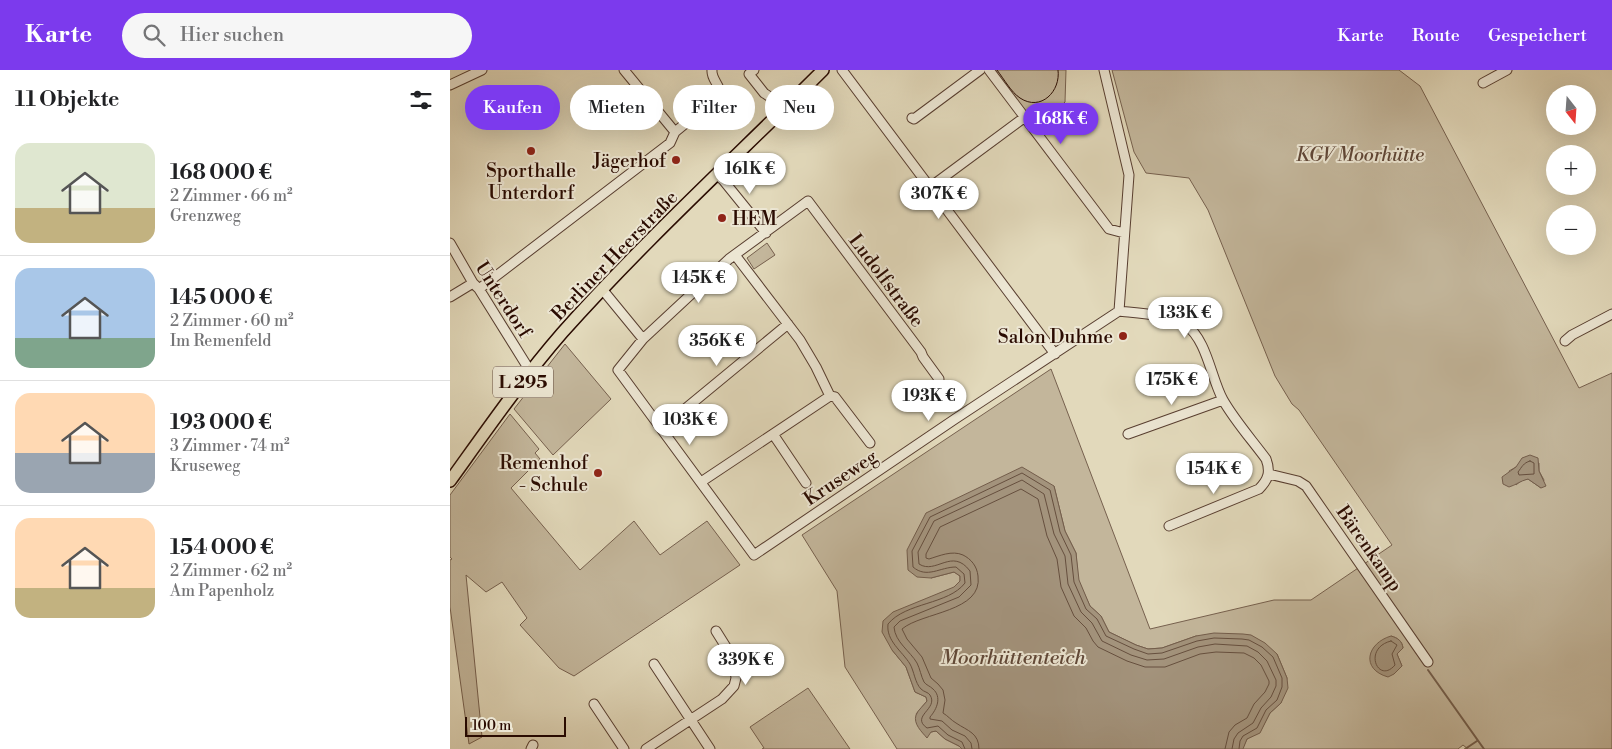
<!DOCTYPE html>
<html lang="de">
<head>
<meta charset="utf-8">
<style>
  :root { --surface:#fff; --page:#f6f6f6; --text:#202124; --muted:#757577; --line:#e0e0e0; --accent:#7c3aed }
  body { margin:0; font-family:"Libre Bodoni",serif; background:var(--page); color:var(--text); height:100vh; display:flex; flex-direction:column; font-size:19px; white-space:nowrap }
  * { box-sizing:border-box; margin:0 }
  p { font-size:16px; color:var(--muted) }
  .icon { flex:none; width:28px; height:28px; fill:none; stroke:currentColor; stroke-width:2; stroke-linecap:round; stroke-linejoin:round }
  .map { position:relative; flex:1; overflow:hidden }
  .drawer { display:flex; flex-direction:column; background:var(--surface); width:450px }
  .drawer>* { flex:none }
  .banner { position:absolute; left:15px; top:15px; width:475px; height:45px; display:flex; gap:10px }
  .needle { width:32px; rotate:163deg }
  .buttons { position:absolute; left:1096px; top:15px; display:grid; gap:10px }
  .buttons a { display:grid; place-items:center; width:50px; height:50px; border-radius:50%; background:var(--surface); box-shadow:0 5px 20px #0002; font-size:25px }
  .scale { position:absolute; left:15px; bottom:12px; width:101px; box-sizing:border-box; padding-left:5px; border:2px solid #2a0b01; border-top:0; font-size:14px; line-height:18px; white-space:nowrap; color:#2a0b01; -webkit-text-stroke:4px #ece6d3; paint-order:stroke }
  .price { position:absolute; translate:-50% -42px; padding:0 11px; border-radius:18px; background:#fff; color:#222; font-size:16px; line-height:32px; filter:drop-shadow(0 1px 2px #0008) }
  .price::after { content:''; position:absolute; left:50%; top:30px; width:15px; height:11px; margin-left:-8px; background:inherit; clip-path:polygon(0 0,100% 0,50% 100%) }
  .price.active { background:var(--accent); color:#fff }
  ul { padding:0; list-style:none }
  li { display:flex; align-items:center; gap:15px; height:125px; padding:0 15px }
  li+li { border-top:1px solid var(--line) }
  li span { display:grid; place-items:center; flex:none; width:140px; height:100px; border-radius:15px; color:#555 }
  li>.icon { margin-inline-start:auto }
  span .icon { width:60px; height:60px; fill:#fffc; stroke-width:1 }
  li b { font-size:21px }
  h2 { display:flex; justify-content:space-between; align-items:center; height:60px; padding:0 15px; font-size:21px }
  .pill { padding:0 18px; border-radius:22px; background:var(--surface); box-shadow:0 5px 20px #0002; font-size:18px; line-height:45px }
  .pill.active { background:var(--accent); color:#fff }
  header { display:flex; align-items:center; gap:30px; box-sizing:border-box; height:70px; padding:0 25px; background:var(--accent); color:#fff }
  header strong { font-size:24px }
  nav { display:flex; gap:28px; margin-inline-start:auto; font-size:18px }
  .search { width:350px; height:45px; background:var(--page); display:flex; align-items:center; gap:12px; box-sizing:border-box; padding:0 18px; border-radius:28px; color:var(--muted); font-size:19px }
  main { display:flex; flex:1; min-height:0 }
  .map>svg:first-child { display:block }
</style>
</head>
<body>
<header>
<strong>Karte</strong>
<div class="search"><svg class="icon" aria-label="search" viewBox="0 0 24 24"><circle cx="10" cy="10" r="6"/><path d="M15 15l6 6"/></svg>Hier suchen</div>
<nav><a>Karte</a><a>Route</a><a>Gespeichert</a></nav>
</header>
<main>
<section class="drawer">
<h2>11 Objekte<svg class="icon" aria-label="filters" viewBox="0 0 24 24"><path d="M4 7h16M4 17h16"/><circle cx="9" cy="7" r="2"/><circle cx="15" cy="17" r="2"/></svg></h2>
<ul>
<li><span style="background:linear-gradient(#dfe7d0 65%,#c2b280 0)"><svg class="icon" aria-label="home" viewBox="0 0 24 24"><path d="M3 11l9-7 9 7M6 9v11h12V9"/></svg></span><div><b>168 000 €</b><p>2 Zimmer · 66 m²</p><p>Grenzweg</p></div></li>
<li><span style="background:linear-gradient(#a9c7e8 70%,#7fa58c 0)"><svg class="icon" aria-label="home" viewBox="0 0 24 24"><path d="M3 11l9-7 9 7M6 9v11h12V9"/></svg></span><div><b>145 000 €</b><p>2 Zimmer · 60 m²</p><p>Im Remenfeld</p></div></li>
<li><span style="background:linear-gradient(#ffd9b3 60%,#9aa5b1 0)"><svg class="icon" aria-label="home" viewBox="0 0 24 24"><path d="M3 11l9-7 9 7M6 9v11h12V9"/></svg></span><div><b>193 000 €</b><p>3 Zimmer · 74 m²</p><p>Kruseweg</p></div></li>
<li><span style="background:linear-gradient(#ffd9b3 70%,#c2b280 0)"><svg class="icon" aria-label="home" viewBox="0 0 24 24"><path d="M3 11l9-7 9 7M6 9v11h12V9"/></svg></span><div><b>154 000 €</b><p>2 Zimmer · 62 m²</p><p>Am Papenholz</p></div></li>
</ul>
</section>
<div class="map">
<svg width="1162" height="679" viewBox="0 0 1162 679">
  <rect width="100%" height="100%" fill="#e2d9bb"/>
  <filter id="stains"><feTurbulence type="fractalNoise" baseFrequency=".004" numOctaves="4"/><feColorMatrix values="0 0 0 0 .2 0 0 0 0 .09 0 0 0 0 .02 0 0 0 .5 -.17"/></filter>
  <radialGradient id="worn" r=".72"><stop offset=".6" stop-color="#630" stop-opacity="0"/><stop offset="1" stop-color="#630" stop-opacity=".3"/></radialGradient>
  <!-- green -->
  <path fill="#c3b69b" stroke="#76604e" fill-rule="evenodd" d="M 545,0 L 616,0 L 615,32 L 587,59 Z
    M 662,0 L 949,0 L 970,16 L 1129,318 L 1162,303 L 1162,679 L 1018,679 L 1013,675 L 1008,679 L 792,679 L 797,669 L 810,662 L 820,643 L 831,633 L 837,608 L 827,584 L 746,566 L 712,578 L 698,579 L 686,575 L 659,562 L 651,546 L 640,536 L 628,510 L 626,483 L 615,461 L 604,416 L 481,508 L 504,502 L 510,506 L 510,512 L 442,580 L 456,597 L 465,622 L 476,627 L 477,631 L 466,644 L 481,662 L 486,661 L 495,669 L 509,676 L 512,679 L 447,679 L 395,597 L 387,521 L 352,465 L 601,299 L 700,559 L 824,530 L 861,530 L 942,475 L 849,340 L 842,334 L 825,306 L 758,140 L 739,108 L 696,103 L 684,82 ZM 1089,393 L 1089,401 L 1094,410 L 1091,418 L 1078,409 L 1072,410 L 1066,415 L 1059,401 L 1066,397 ZM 941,566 C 948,568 952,571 953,578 L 947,584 L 952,596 L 944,604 Z
    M 317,173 L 325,185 L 304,199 L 297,188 Z
    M 115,274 L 161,329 L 103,385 L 64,339 Z
    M 60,344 L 89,379 L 85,383 L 90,389 L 61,418 L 130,500 L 184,451 L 210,485 L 257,451 L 290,495 L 124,606 L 109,598 L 70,555 L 77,548 L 52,512 L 36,522 L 16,505 L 32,667 L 19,674 L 0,537 L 0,490 L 2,489 L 0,487 L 0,425 Z
    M 358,618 L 400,679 L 312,679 L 314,678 L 300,657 Z"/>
  <!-- water -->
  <path fill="#a3937c" stroke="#735d4b" d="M 1080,385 L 1088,388 L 1089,401 L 1096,416 L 1091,418 L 1078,409 C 1070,411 1066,415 1059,417 L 1053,414 L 1052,407 L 1066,397 L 1072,388 Z
    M 572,397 L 604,416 L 615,461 L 626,483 L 629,510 L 640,536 L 651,546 L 659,562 L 686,575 L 698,579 L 712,578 L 746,566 L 764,563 L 793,564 L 801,565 L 815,573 L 827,584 L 837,608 L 838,618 L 831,633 L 820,643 L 810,663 L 797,669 L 793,679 L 512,679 L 509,676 L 495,669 L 486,661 L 481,662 L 477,668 C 472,662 463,654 466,645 C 468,640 474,635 477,631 L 476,627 L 465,622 L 456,597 L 442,580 L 432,562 L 433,551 L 443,542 L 504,517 L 510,511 L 510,506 L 504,502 L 481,508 L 467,507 L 458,500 L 457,480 L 476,443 Z
    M 941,566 C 948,568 952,571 953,578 L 947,584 L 952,596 L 944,604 L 938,607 C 910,599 917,573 941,566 Z"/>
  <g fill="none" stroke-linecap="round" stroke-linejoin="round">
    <!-- shore -->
    <path stroke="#664f3e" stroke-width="1" d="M 1080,391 L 1084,393 L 1084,404 L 1069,405 L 1068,402 C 1072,397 1073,393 1080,391 Z
      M 941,571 L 947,575 L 942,584 L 945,595 C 928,615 912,578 941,571 Z
      M 515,679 L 512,672 L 498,665 L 488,656 L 477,658 C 460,646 489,639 480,625 C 478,622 474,622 471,619 C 465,613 464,601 460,594 C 452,581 436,571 438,554 C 456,532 498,535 515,513 L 514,504 L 506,497 C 490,497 477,509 463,497 L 462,481 L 480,447 L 572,403 L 600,420 L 610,462 L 621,485 L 624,512 L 636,539 L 647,549 L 656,566 L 684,579 L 698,584 L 712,583 L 747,571 L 764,568 L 792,569 L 799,570 L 812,577 L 823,587 L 832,608 L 832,617 L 827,630 L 816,640 L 807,658 L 793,666 L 790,671 L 789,679
      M 522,679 L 521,673 L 515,666 L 502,660 L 492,651 L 480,649 L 480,647 C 487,639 492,627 483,619 C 480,616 476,615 474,612 C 471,606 470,599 467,593 C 460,581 445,572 444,557 L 450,551 L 509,527 L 521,515 L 520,501 C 502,477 486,505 469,494 L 468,482 L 484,451 L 572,410 L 594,424 L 604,464 L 615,486 L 618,514 L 631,542 L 642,553 L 652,571 L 681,585 L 697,590 L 714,589 L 748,577 L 765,574 L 797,576 L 808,582 L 817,591 L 826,610 L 826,616 L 821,627 L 811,638 L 803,653 L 788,663 L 784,669 L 782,679
      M 529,679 C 529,663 518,661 506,653 C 501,650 498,646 493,643 L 495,630 L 493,620 L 488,614 L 481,608 L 472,587 L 457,569 L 452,559 C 472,542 533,542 528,506 C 527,496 521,489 513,485 C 502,480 489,486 479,489 L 476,488 L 476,484 L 490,457 L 571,419 L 588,429 L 597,466 L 607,489 L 611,517 L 624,546 L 636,558 L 643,571 L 648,577 L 677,591 L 695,597 L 715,597 L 750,584 L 766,582 L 794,583 L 804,588 L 811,595 L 819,611 L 819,614 L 815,622 L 804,634 L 797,648 L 785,655 L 779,662 L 775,679"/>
    <!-- stream -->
    <path stroke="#735d4b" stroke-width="2" d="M 978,600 L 1034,679
      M 1015,679 L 1027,671"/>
    <defs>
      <path id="minor" d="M 174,0 L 225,62
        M 304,0 L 299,4 L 314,23 L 335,37
        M 392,0 L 605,284
        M 539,0 L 659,159 L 674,163
        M 654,0 L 679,105 L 669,241
        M 1033,13 L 1057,0
        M 0,15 L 32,0
        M 462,48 L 464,49 L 530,0
        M 267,105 L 273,110 L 316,163
        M 479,118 L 575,47
        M 0,173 L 23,213 L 29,219 L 77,296 L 82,301
        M 285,185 L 350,270 L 366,297 L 380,326 L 385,327 L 420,373
        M 29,219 L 220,73 L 225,62 L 270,25 C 271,15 261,10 262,0
        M 152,219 L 193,269 L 279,189 L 358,131 L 471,282 L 473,287 L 489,309
        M 0,227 L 23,213
        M 669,241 C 686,243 723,245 736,255 C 757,270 761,308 773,330 C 785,351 802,370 816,389 C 821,402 818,410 809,419 L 719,456
        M 193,269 L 168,300 L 304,485 L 505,349 L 669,241
        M 1115,271 L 1122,265 L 1162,244
        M 212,358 L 338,254
        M 323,364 L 356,413
        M 678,364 L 773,330
        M 819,404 L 848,411 L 856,416 L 978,592
        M 251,412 L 380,326
        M 204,594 L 260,679
        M 144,634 L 174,679
        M 81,679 L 83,675
        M 196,679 L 272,629 L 284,616 L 286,608 L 284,592 L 281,585 L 266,561"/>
      <path id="major" d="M 0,411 C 36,361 72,309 112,263 C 194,171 286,87 373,0"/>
    </defs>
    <!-- minor casing -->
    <use href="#minor" stroke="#583e30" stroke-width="11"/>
    <!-- major casing -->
    <use href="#major" stroke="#2a0b01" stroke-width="14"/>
    <!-- minor -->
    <use href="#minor" stroke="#ece6d3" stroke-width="9"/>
    <!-- major -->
    <use href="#major" stroke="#e2d9bb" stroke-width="11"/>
    <!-- tram -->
    <path stroke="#2a0b01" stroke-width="1" d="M 547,0 C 554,9 561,22 570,28 C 591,42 611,21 608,0"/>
  </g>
  <!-- markers -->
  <g fill="#8f2418" stroke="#ece6d3" stroke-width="2">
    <circle cx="81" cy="81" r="5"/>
    <circle cx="226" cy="90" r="5"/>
    <circle cx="272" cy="148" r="5"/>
    <circle cx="673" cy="266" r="5"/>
    <circle cx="148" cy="403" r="5"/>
  </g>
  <g text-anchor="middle" stroke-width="4" stroke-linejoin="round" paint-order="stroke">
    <!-- shield labels -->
    <rect fill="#ece6d3" stroke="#644d40" stroke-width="1" x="43" y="296.5" width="60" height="31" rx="4"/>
    <g font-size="18" font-weight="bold" fill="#2a0b01">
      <text x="73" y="318">L 295</text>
    </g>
    <!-- park labels -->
    <g font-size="19" font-style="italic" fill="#604737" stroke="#ece6d3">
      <text x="910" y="91">KGV Moorhütte</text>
    </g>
    <!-- poi labels -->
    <g font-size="19" fill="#2a0b01" stroke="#ece6d3" text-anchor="end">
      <text x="216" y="97">Jägerhof</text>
      <text x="81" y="107" text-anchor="middle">Sporthalle<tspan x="81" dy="22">Unterdorf</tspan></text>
      <text x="282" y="155" text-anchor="start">HEM</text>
      <text x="663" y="273">Salon Duhme</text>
      <text x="138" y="399">Remenhof<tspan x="138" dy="22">- Schule</tspan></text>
    </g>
    <!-- street labels -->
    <g font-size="19" fill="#2a0b01" stroke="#ece6d3">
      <text transform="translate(164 185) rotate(-46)" y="7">Berliner Heerstraße</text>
      <text transform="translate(437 210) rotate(53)" y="7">Ludolfstraße</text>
      <text transform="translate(54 229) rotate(57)" y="7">Unterdorf</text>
      <text transform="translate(390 407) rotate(-34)" y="7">Kruseweg</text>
      <text transform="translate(920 478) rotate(55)" y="7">Bärenkamp</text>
    </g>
    <!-- water labels -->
    <g font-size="20" font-style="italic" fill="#604838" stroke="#ece6d3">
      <text x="563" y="594">Moorhüttenteich</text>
    </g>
  </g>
  <rect width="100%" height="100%" filter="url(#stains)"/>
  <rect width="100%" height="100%" fill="url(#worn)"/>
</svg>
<div class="buttons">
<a><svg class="needle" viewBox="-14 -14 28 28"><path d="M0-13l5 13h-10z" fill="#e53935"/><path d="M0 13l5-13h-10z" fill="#757577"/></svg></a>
<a>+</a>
<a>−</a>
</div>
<div class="scale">100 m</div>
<b class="price active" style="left:611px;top:75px">168K €</b>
<b class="price" style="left:300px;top:125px">161K €</b>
<b class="price" style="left:489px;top:150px">307K €</b>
<b class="price" style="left:249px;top:234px">145K €</b>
<b class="price" style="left:735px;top:269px">133K €</b>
<b class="price" style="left:267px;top:297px">356K €</b>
<b class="price" style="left:722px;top:336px">175K €</b>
<b class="price" style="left:479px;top:352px">193K €</b>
<b class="price" style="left:240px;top:376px">103K €</b>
<b class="price" style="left:764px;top:425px">154K €</b>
<b class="price" style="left:296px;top:616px">339K €</b>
<div class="banner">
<a class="pill active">Kaufen</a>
<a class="pill">Mieten</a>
<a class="pill">Filter</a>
<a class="pill">Neu</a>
</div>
</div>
</main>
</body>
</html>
